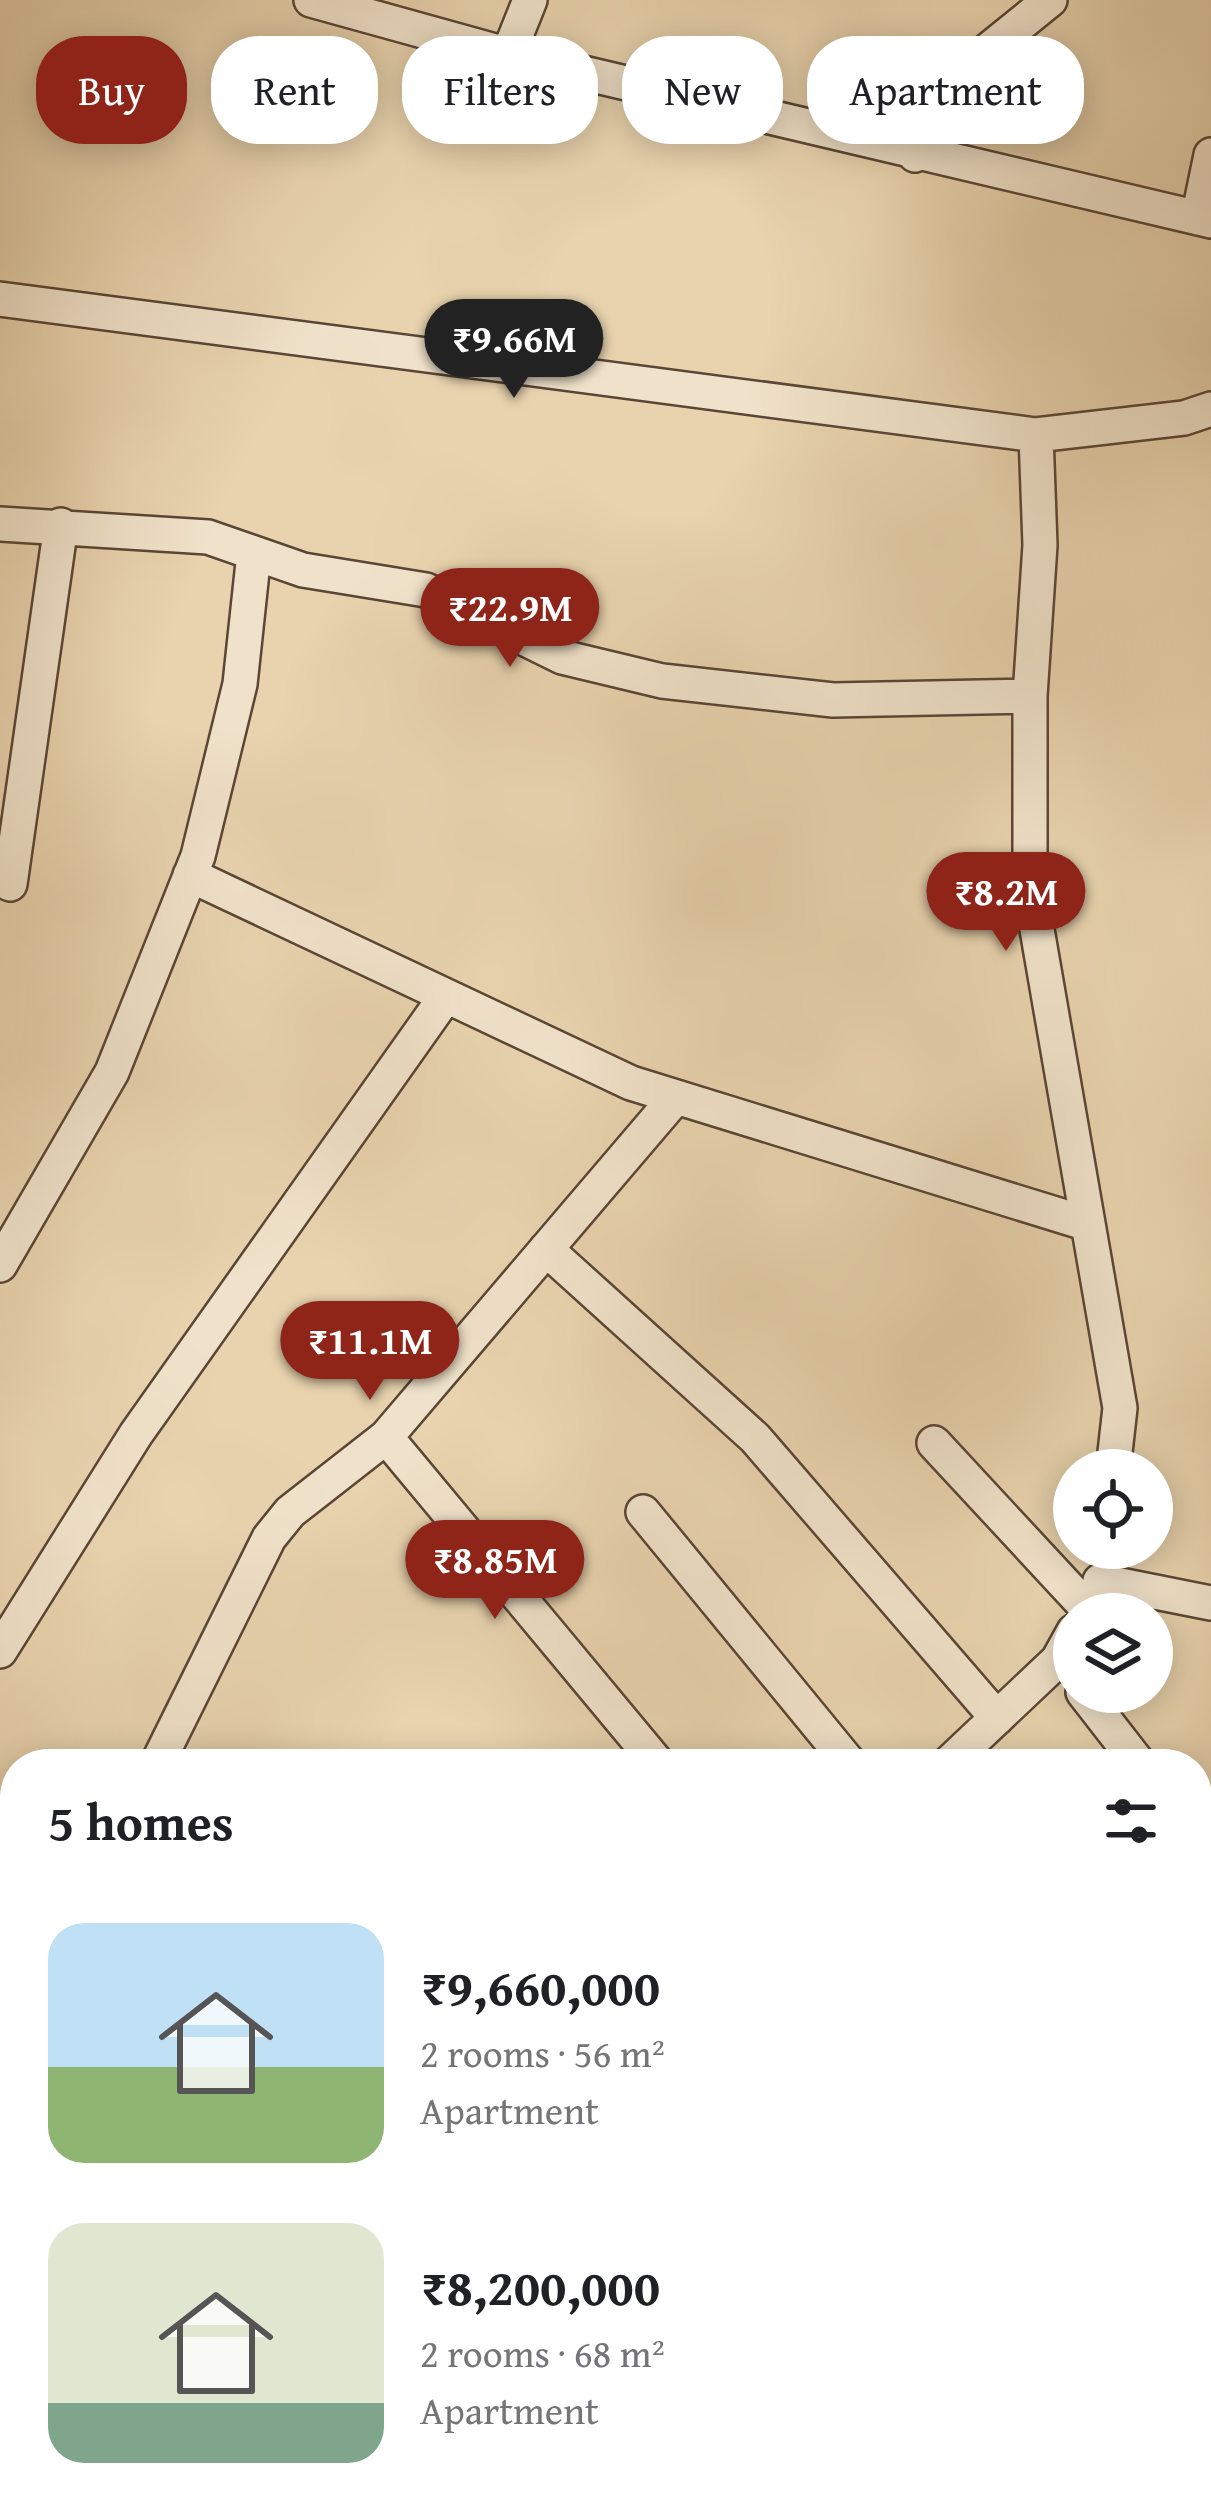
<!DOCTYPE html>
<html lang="en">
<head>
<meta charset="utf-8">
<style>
  :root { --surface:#fff; --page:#f6f6f6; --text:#202124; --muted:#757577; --accent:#8f2418 }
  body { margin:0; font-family:"Gentium Book Plus",serif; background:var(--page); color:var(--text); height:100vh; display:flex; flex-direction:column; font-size:45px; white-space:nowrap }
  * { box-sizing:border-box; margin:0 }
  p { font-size:39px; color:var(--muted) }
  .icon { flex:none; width:66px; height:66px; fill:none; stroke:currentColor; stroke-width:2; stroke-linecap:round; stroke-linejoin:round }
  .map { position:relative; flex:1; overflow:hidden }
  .side { position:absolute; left:0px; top:1749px; width:1212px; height:771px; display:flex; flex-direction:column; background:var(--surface); border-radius:48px 48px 0 0; box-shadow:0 6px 30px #0003 }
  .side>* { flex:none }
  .top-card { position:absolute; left:36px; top:36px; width:1140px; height:108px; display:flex; gap:24px }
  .buttons { position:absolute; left:1053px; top:1449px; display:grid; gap:24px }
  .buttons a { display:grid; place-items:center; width:120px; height:120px; border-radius:50%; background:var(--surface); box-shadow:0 6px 30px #0003; font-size:60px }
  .price { position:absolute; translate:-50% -102px; padding:0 27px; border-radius:42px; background:var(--accent); color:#fff; font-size:39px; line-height:78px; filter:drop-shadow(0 3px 6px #0008) }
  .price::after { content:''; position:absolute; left:50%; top:72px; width:36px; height:27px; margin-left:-18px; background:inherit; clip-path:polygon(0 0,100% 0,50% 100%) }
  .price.current { background:#222; color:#fff }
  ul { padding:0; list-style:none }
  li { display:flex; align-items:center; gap:36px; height:300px; padding:0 48px }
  li span { display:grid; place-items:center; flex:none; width:336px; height:240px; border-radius:36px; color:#555 }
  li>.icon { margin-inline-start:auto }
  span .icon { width:144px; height:144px; fill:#fffc; stroke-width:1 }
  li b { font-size:51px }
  h2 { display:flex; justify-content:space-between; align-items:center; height:144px; padding:0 48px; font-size:51px }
  .pill { padding:0 42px; border-radius:48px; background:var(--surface); box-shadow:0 6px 30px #0003; font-size:42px; line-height:108px }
  .pill.current { background:var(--accent); color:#fff }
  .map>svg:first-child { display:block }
</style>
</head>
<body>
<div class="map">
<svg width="1211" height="2518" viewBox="0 0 1211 2518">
  <rect width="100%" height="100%" fill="#e8d3ae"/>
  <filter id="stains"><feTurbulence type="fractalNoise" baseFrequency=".00167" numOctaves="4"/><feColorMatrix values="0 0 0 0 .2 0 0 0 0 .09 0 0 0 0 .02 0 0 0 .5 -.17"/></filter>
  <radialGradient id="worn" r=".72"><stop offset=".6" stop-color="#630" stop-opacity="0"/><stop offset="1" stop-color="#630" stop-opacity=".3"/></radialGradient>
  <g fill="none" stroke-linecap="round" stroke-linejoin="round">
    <defs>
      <path id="street" d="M 311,0 L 524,59 L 1211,221
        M 508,55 L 530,0
        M 915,155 L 982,55 L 1050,0
        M 1198,218 L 1211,155
        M 0,299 L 1036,435 L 1184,418 L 1211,409
        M 1036,435 L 1040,545 L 1030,696 L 1030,889 L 1120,1408 L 1113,1470
        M 0,524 L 208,537 L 303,570 L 426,590 L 562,657 L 662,681 L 833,700 L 1030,696
        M 190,875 L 631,1083 L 1088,1224
        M 10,884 L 61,525
        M 546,1249 L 755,1438 L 997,1718
        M 0,1265 L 112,1072 L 198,856 L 240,684 L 254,553
        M 386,1437 L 658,1764
        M 934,1443 L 1087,1608
        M 643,1512 L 850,1764
        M 1100,1581 L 1211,1603
        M 0,1651 L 136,1434 L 446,996
        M 1083,1692 L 1139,1764
        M 157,1764 L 269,1538 L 290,1512 L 386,1437 L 676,1097
        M 948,1764 L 1058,1660 L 1074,1631
        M 1197,1838 L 1211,1856
        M 0,1864 L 15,1877
        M 0,2011 L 15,2022
        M 1197,2285 L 1211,2299
        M 313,2505 L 324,2518
        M 761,2505 L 770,2518
        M 209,2518 L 224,2505"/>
    </defs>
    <!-- street casing -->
    <use href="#street" stroke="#5a4635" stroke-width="38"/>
    <!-- street -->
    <use href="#street" stroke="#f0e2ca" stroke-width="33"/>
  </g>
  <rect width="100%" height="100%" filter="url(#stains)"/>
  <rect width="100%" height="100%" fill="url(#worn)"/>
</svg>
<div class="buttons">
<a><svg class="icon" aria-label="locate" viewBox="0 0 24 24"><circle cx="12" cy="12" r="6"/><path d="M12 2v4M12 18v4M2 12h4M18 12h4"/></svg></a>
<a><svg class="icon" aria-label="layers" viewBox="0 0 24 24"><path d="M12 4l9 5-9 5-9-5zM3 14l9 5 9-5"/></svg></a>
</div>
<b class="price current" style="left:514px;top:401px">₹9.66M</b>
<b class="price" style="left:510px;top:670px">₹22.9M</b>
<b class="price" style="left:1006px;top:954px">₹8.2M</b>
<b class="price" style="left:370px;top:1403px">₹11.1M</b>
<b class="price" style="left:495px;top:1622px">₹8.85M</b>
<div class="top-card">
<a class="pill current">Buy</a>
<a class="pill">Rent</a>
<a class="pill">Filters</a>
<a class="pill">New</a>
<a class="pill">Apartment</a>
</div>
<section class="side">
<h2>5 homes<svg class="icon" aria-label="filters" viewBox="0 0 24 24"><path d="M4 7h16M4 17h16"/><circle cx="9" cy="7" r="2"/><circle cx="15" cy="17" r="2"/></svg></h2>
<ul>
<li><span style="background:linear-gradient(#bfe0f5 60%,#8fb573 0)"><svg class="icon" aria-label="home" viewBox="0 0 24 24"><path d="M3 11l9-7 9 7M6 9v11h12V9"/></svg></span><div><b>₹9,660,000</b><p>2 rooms · 56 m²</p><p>Apartment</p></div></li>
<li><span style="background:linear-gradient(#dfe7d0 75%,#7fa58c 0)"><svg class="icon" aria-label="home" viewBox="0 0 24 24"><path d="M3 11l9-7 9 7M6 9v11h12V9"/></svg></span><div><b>₹8,200,000</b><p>2 rooms · 68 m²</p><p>Apartment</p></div></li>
</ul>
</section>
</div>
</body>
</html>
